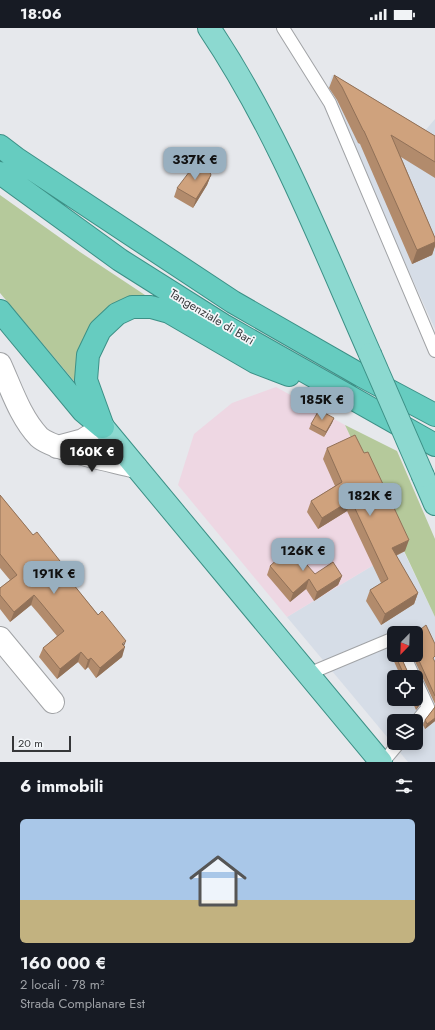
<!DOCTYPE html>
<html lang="it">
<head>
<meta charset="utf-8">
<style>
  :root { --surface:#171b24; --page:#242831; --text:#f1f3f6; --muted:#9ea1a6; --accent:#98afbf }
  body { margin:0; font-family:Jost,sans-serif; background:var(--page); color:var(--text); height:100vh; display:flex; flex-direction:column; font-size:15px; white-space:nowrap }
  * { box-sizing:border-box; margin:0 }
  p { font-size:13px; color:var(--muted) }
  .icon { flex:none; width:22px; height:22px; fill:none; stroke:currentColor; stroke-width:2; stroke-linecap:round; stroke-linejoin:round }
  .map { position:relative; height:734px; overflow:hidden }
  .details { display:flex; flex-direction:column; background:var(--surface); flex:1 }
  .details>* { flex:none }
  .needle { width:26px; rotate:203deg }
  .controls { position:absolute; left:387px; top:598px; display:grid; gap:8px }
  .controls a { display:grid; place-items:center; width:36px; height:36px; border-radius:6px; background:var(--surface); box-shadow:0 2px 10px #0003; font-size:20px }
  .scale { position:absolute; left:12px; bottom:10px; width:59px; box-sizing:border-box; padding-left:4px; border:2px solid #363739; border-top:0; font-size:11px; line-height:14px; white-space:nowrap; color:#363739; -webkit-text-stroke:3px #f3f6f9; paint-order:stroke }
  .price { position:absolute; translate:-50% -34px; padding:0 9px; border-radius:8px; background:var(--accent); color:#111; font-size:13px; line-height:26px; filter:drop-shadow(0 1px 2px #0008) }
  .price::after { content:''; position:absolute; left:50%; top:24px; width:12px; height:9px; margin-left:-6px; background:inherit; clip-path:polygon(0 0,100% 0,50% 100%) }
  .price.current { background:#222; color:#fff }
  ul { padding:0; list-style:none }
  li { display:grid; align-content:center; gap:8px; height:212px; padding:0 20px }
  li span { display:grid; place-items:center; height:124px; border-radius:6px; color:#555 }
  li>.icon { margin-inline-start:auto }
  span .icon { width:72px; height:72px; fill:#fffc; stroke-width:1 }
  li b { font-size:17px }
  h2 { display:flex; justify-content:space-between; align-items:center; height:48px; padding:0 20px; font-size:17px }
  .status { display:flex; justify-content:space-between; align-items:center; height:28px; padding:0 20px; background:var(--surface); direction:ltr }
  .status svg { height:11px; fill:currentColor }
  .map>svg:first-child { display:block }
</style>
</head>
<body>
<div class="status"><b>18:06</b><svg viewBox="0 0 49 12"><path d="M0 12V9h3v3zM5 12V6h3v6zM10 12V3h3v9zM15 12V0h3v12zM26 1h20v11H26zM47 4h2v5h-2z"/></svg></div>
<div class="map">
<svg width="435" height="734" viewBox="0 0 435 734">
  <rect width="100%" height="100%" fill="#e6e8ec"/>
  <!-- built -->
  <path fill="#d6dde7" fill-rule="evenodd" d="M 332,47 L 424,104 L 435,91 L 435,301 L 327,63 Z
    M 402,520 L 435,589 L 435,734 L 408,734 L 287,589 ZM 394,605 L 416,605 L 416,627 L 394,627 ZM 394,649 L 416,649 L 416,671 L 394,671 ZM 394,693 L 416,693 L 416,715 L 394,715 Z"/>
  <!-- industrial -->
  <path fill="#eed7e3" d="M 276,359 L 345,397 L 402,520 L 287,589 L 178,457 L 194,406 L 232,375 Z"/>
  <!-- green -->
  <path fill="#b5c99b" d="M 0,167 L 80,224 L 145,267 L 131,271 L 77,351 L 74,353 L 0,265 Z
    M 345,397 L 397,423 L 435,511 L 435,589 Z"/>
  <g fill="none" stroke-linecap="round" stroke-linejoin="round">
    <defs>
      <path id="service" d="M 283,0 L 330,75 L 435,323
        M 404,627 L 414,649
        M 308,646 L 394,610
        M 416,653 L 428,679 L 416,694
        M 383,734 L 399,715"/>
      <path id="minor" d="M 0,610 L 53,674"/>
      <path id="tertiary" d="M 0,336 C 11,360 20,389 39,409 C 53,422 114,433 136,439
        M 57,419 L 83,412 L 103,399"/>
      <path id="primary" d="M 209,0 C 277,101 321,215 370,326
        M 103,399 L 381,734
        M 423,448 L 435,476"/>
      <path id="trunk" d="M 0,118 L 17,131 L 233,274 L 362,348 L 435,387
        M 0,145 L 120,232 L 223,297 L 435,417
        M 0,283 L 83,383 L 102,399
        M 103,399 L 86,352 L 88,327 L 100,302 L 117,286 L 132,279 L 151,279 L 169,284 L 255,334 L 289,347"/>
    </defs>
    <!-- service casing -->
    <use href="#service" stroke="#a1a3a6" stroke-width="14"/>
    <!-- minor casing -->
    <use href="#minor" stroke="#a1a3a6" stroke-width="24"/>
    <!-- tertiary casing -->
    <use href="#tertiary" stroke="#a1a3a6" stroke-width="24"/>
    <!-- primary casing -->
    <use href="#primary" stroke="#3c9086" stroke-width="24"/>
    <!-- trunk casing -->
    <use href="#trunk" stroke="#3c9086" stroke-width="24"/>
    <!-- service -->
    <use href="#service" stroke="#fff" stroke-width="12"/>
    <!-- minor -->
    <use href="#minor" stroke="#fff" stroke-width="22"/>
    <!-- tertiary -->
    <use href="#tertiary" stroke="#fff" stroke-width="22"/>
    <!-- primary -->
    <use href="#primary" stroke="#8cd9d0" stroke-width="22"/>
    <!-- trunk -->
    <use href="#trunk" stroke="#66ccc0" stroke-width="22"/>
    <defs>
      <path id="primary-bridge" d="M 370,326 L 423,448"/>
    </defs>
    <!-- primary-bridge casing -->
    <use href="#primary-bridge" stroke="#3c9086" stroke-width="24" stroke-linecap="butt"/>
    <!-- primary-bridge -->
    <use href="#primary-bridge" stroke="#8cd9d0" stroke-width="22"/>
  </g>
  <!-- wall -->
  <path fill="#b28b6c" d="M 334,47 L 435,108 L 435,150 L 401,129 L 435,210 L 435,218 L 432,227 L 412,236 L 360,116 L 358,115 L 337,72 L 329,60 Z
    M 211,147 L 207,157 L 193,180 L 174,169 L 177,160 Z
    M 334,390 L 332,395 L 324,409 L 309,401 L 311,396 Z
    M 327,420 L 405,523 L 396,528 L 418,565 L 414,576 L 381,597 L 366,573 L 370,562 L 381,555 L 347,483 L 318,501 L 307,484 L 311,473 L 335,458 L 323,431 Z
    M 0,467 L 33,507 L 60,533 L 58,538 L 124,618 L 122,629 L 96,650 L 88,639 L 85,642 L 78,634 L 57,651 L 39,629 L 43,620 L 57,608 L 38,585 L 31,577 L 10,594 L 0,581 L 0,560 L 10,552 L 0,540 Z
    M 270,538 L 315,546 L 342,548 L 338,557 L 314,573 L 306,561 L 290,574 L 267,547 Z
    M 394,623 L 394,627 L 400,627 L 410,649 L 401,649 L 392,629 Z
    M 412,627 L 416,627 L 434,633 L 435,634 L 435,693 L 425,701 L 423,697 L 425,692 L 434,680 L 435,676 Z
    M 411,671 L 416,671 L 419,678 L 416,682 Z"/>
  <!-- shaded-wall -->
  <path fill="#917158" d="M 211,147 L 207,157 L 193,180 L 196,171 Z
    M 435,214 L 435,218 L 432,227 L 412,236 L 417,222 Z
    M 334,390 L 332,395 L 324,409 L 326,404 Z
    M 351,472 L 347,483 L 318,501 L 322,490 Z
    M 409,512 L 405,523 L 388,531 L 392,520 Z
    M 342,548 L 338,557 L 314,573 L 317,564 Z
    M 309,551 L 306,561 L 290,574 L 293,565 Z
    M 418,565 L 414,576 L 381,597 L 385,586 Z
    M 34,567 L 31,577 L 10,594 L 14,584 Z
    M 126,613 L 123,621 L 125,619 L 122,629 L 96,650 L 100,640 Z
    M 81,624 L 78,634 L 57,651 L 60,641 Z
    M 91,630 L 88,639 L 85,642 L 88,632 Z
    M 421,673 L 419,678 L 416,682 L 418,677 Z
    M 435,690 L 435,693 L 425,701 L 427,696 Z"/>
  <!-- building -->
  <path fill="#cfa27d" stroke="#917158" d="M 334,47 L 435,108 L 435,134 L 391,107 L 435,210 L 435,214 L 417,222 L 364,103 L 363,102 L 342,59 Z
    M 196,135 L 208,140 L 211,147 L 196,171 L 177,160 Z
    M 319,382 L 334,390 L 326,404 L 311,396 Z
    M 355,407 L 364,425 L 368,424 L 409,512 L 392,520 L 418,565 L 385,586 L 370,562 L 388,551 L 351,472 L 322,490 L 311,473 L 342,454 L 327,420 Z
    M 0,467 L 33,507 L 37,504 L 60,533 L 57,536 L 98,587 L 102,583 L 126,613 L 122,616 L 125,619 L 100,640 L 91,630 L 88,632 L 81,624 L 60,641 L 43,620 L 64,603 L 41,575 L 34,567 L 14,584 L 0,567 L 0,560 L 17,547 L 0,526 Z
    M 291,519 L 315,546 L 333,534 L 342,548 L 317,564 L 309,551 L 293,565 L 270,538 Z
    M 426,597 L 435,616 L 435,628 L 433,630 L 435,634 L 435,668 L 416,626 L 416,605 Z
    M 395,627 L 400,627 L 410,649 L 405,649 Z
    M 416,662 L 421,673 L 418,677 L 415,671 L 416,671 Z
    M 435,679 L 435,690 L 427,696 L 425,692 Z"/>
  <g text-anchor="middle" stroke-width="3.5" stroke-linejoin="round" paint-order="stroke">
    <!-- street labels -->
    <g font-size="12" fill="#363739" stroke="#f3f6f9">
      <text transform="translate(212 289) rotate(31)" y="4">Tangenziale di Bari</text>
    </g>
  </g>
</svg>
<div class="controls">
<a><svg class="needle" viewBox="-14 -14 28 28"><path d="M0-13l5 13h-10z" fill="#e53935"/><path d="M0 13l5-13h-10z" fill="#9ea1a6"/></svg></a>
<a><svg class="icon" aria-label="locate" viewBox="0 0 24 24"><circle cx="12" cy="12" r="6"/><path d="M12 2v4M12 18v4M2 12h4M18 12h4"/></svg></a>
<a><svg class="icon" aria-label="layers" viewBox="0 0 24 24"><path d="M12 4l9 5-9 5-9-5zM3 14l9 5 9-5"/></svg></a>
</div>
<div class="scale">20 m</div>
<b class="price" style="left:195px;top:153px">337K €</b>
<b class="price" style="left:322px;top:393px">185K €</b>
<b class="price current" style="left:92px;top:445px">160K €</b>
<b class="price" style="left:370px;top:489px">182K €</b>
<b class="price" style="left:303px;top:544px">126K €</b>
<b class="price" style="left:54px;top:567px">191K €</b>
</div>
<section class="details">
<h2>6 immobili<svg class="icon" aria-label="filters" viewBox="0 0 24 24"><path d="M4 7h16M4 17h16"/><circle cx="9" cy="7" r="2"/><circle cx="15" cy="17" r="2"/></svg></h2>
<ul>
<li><span style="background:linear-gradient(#a9c7e8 65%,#c2b280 0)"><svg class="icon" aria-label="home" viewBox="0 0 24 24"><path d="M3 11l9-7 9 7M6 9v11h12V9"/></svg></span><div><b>160 000 €</b><p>2 locali · 78 m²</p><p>Strada Complanare Est</p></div></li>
</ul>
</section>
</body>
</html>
